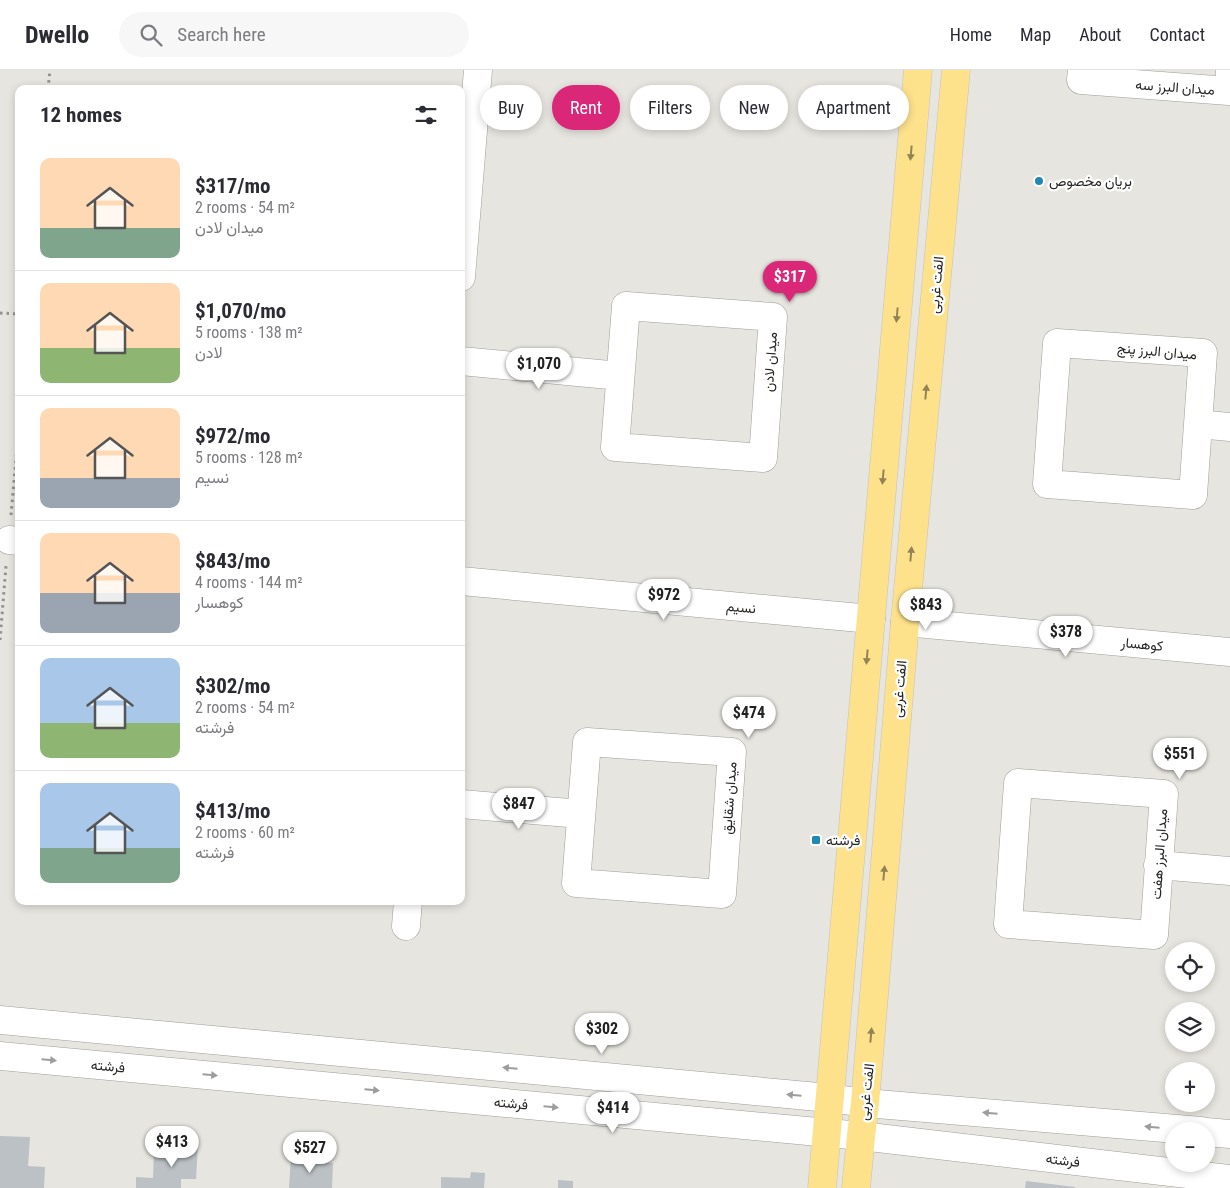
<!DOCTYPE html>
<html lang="en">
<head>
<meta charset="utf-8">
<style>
  :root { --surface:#fff; --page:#f7f7f7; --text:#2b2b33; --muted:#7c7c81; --line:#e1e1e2; --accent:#db2777 }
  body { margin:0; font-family:"Roboto Condensed",Vazirmatn,sans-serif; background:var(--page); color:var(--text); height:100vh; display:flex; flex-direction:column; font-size:19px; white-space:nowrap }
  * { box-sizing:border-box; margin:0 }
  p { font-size:16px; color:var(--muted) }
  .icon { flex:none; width:28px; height:28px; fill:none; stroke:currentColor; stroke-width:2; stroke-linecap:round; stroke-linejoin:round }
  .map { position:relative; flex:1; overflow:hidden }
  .side { position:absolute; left:15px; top:15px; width:450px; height:820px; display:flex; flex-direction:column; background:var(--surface); border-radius:10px; box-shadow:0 2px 8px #0003 }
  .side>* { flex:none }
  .hud { position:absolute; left:480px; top:15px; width:475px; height:45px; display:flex; gap:10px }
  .buttons { position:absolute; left:1165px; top:872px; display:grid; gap:10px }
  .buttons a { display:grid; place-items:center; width:50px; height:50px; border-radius:50%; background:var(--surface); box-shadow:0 2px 8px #0003; font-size:25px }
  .price { position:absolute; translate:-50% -42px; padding:0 11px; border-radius:18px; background:#fff; color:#222; font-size:16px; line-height:32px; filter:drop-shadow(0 1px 2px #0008) }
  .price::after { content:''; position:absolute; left:50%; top:30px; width:15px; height:11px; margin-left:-8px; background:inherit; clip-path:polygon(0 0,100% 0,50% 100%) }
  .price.on { background:var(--accent); color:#fff }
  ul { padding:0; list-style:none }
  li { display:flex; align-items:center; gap:15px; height:125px; padding:0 25px }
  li+li { border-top:1px solid var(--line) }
  li span { display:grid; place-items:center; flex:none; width:140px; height:100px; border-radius:10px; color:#555 }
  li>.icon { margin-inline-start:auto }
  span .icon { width:60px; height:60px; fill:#fffc; stroke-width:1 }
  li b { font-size:21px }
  h2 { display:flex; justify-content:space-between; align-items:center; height:60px; padding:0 25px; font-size:21px }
  .tag { padding:0 18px; border-radius:22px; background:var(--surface); box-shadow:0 2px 8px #0003; font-size:18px; line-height:45px }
  .tag.on { background:var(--accent); color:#fff }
  header { display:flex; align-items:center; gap:30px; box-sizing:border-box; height:70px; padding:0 25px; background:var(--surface); border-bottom:1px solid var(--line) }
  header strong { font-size:24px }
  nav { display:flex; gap:28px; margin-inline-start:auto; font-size:18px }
  .search { width:350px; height:45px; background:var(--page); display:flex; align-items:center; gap:12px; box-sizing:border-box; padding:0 18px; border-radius:28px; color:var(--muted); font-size:19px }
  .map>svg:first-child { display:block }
</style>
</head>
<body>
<header>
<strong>Dwello</strong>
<div class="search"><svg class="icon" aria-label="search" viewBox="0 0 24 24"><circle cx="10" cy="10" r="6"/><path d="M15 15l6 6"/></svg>Search here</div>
<nav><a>Home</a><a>Map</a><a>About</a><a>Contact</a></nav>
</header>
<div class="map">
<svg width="1230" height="1118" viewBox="0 0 1230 1118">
  <rect width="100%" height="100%" fill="#e7e5df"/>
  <!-- building -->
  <path fill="#bbc1c5" d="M 0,1066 L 30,1067 L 28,1096 L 45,1097 L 44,1118 L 0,1118 Z
    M 183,1074 L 198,1075 L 196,1109 L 181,1109 L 181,1118 L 136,1118 L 136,1107 L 153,1108 L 154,1079 L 183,1081 Z
    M 291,1084 L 305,1085 L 305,1091 L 333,1093 L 332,1118 L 289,1118 Z
    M 471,1102 L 485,1103 L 484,1118 L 441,1118 L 441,1107 L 470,1108 Z
    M 558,1110 L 573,1111 L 573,1118 L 558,1118 Z
    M 1026,1111 L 1075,1117 L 1075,1118 L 1025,1118 Z"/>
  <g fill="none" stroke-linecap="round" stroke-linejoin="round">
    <defs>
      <path id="minor" d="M 1082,0 L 1081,10 L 1229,21 L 1230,1
        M 461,207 L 478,0
        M 626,236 L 773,247 L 763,388 L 615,377 Z
        M 1057,273 L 1203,283 L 1193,425 L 1047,414 Z
        M 461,291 L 620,306
        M 1198,354 L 1230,357
        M 9,470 L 19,471
        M 461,511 L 871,549
        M 905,552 L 1230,582
        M 587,672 L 732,682 L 722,824 L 576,813 Z
        M 1018,713 L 1164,724 L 1154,865 L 1008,854 Z
        M 461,734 L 581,744
        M 1158,795 L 1230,801
        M 406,856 L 408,831
        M 0,950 L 829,1028 L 865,1033 L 1201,1061
        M 0,986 L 861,1066 L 1230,1109
        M 1206,1062 L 1230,1064"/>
      <path id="major" d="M 822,1118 L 918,0
        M 856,1118 L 861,1066 L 865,1033 L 905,552 L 956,0"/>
    </defs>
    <!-- minor casing -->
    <use href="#minor" stroke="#9f9d97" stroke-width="29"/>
    <!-- major casing -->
    <use href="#major" stroke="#c2c2c1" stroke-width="29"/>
    <!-- path -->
    <path stroke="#93928d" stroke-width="3" stroke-dasharray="2.5 4" stroke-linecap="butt" d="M 48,19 L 50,0
      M 0,243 L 19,244
      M 11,445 L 19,356
      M 0,570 L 6,496"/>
    <!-- minor -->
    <use href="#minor" stroke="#fff" stroke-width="28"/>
    <!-- major -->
    <use href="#major" stroke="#fee18b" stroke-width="28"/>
  </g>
  <!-- one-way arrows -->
  <defs><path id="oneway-solid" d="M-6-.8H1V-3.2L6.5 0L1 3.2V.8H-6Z" transform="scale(1.25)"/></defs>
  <g fill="#928357">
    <use href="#oneway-solid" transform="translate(911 83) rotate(95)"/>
    <use href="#oneway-solid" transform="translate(897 245) rotate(95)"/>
    <use href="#oneway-solid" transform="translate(926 322) rotate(-85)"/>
    <use href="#oneway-solid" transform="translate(883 407) rotate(95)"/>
    <use href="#oneway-solid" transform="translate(911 484) rotate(-85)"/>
    <use href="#oneway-solid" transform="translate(867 587) rotate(95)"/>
    <use href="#oneway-solid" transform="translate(884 803) rotate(-85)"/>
    <use href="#oneway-solid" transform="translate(871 965) rotate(-85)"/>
  </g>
  <g fill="#9d9d9c">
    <use href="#oneway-solid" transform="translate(49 990) rotate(5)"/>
    <use href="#oneway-solid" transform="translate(510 998) rotate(-175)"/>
    <use href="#oneway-solid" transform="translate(210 1005) rotate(5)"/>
    <use href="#oneway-solid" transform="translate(372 1020) rotate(5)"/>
    <use href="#oneway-solid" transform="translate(794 1025) rotate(-175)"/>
    <use href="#oneway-solid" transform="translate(551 1037) rotate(5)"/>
    <use href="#oneway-solid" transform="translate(990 1043) rotate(-175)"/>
    <use href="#oneway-solid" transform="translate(1152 1057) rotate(-175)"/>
  </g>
  <!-- markers -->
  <g fill="#2189b1" stroke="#fff" stroke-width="2">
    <circle cx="1039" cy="111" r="5"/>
    <rect x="811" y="765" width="10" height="10" rx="2.5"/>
  </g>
  <g text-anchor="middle" stroke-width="4.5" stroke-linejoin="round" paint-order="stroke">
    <!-- street labels -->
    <g font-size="14" fill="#262523" stroke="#fff">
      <text transform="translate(1175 17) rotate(4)" y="5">میدان البرز سه</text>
      <text transform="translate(936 215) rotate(-85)" y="5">الفت غربی</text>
      <text transform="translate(1157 281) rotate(5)" y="5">میدان البرز پنج</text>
      <text transform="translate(770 292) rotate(-86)" y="5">میدان لادن</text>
      <text transform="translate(741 537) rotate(5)" y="5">نسیم</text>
      <text transform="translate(1142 574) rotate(5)" y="5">کوهسار</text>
      <text transform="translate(899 619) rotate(-85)" y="5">الفت غربی</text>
      <text transform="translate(729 728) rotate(-86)" y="5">میدان شقایق</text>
      <text transform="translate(1159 784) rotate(-86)" y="5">میدان البرز هفت</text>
      <text transform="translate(108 996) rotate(5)" y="5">فرشته</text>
      <text transform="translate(866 1022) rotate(-84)" y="5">الفت غربی</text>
      <text transform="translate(511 1033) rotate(5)" y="5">فرشته</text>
      <text transform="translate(1063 1090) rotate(7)" y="5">فرشته</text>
    </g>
    <!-- poi labels -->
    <g font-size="14" fill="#262523" stroke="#fff" text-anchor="start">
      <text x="1049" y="116">بریان مخصوص</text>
      <text x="826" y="775">فرشته</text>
    </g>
  </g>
</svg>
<div class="buttons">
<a><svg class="icon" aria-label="locate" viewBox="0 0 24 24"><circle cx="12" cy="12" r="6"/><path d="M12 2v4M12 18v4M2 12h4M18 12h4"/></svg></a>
<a><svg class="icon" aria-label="layers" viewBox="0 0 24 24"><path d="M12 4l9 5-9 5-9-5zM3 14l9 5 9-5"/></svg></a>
<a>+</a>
<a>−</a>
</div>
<b class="price on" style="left:790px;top:233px">$317</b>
<b class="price" style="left:539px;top:320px">$1,070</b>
<b class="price" style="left:664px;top:551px">$972</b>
<b class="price" style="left:926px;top:561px">$843</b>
<b class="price" style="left:1066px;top:588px">$378</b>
<b class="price" style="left:749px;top:669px">$474</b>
<b class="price" style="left:1180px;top:710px">$551</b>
<b class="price" style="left:519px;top:760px">$847</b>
<b class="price" style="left:602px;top:985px">$302</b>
<b class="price" style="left:613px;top:1064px">$414</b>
<b class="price" style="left:172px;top:1098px">$413</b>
<b class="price" style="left:310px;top:1104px">$527</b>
<div class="hud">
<a class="tag">Buy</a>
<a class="tag on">Rent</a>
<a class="tag">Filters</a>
<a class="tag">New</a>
<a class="tag">Apartment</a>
</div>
<section class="side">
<h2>12 homes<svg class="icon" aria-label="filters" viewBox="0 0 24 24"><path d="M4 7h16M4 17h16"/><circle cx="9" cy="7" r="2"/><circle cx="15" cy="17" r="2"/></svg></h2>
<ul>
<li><span style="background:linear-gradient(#ffd9b3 70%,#7fa58c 0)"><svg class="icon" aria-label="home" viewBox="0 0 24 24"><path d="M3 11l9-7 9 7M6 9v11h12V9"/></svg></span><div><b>$317/mo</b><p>2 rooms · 54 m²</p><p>میدان لادن</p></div></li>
<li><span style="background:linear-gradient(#ffd9b3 65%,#8fb573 0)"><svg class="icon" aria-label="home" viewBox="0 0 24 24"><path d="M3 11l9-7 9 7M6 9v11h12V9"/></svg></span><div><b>$1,070/mo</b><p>5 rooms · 138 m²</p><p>لادن</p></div></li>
<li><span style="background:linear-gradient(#ffd9b3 70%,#9aa5b1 0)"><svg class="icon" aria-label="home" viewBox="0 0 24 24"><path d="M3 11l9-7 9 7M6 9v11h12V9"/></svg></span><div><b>$972/mo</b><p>5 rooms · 128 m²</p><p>نسیم</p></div></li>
<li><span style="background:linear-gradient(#ffd9b3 60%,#9aa5b1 0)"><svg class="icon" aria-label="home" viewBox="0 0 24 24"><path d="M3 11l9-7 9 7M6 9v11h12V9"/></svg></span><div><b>$843/mo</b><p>4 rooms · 144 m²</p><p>کوهسار</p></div></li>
<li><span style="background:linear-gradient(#a9c7e8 65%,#8fb573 0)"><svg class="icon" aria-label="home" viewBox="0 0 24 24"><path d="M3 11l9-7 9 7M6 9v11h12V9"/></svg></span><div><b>$302/mo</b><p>2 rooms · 54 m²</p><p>فرشته</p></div></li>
<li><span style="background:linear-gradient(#a9c7e8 65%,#7fa58c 0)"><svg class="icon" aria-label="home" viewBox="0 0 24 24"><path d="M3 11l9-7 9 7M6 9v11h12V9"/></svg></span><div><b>$413/mo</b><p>2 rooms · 60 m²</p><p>فرشته</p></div></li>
</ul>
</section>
</div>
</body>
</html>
